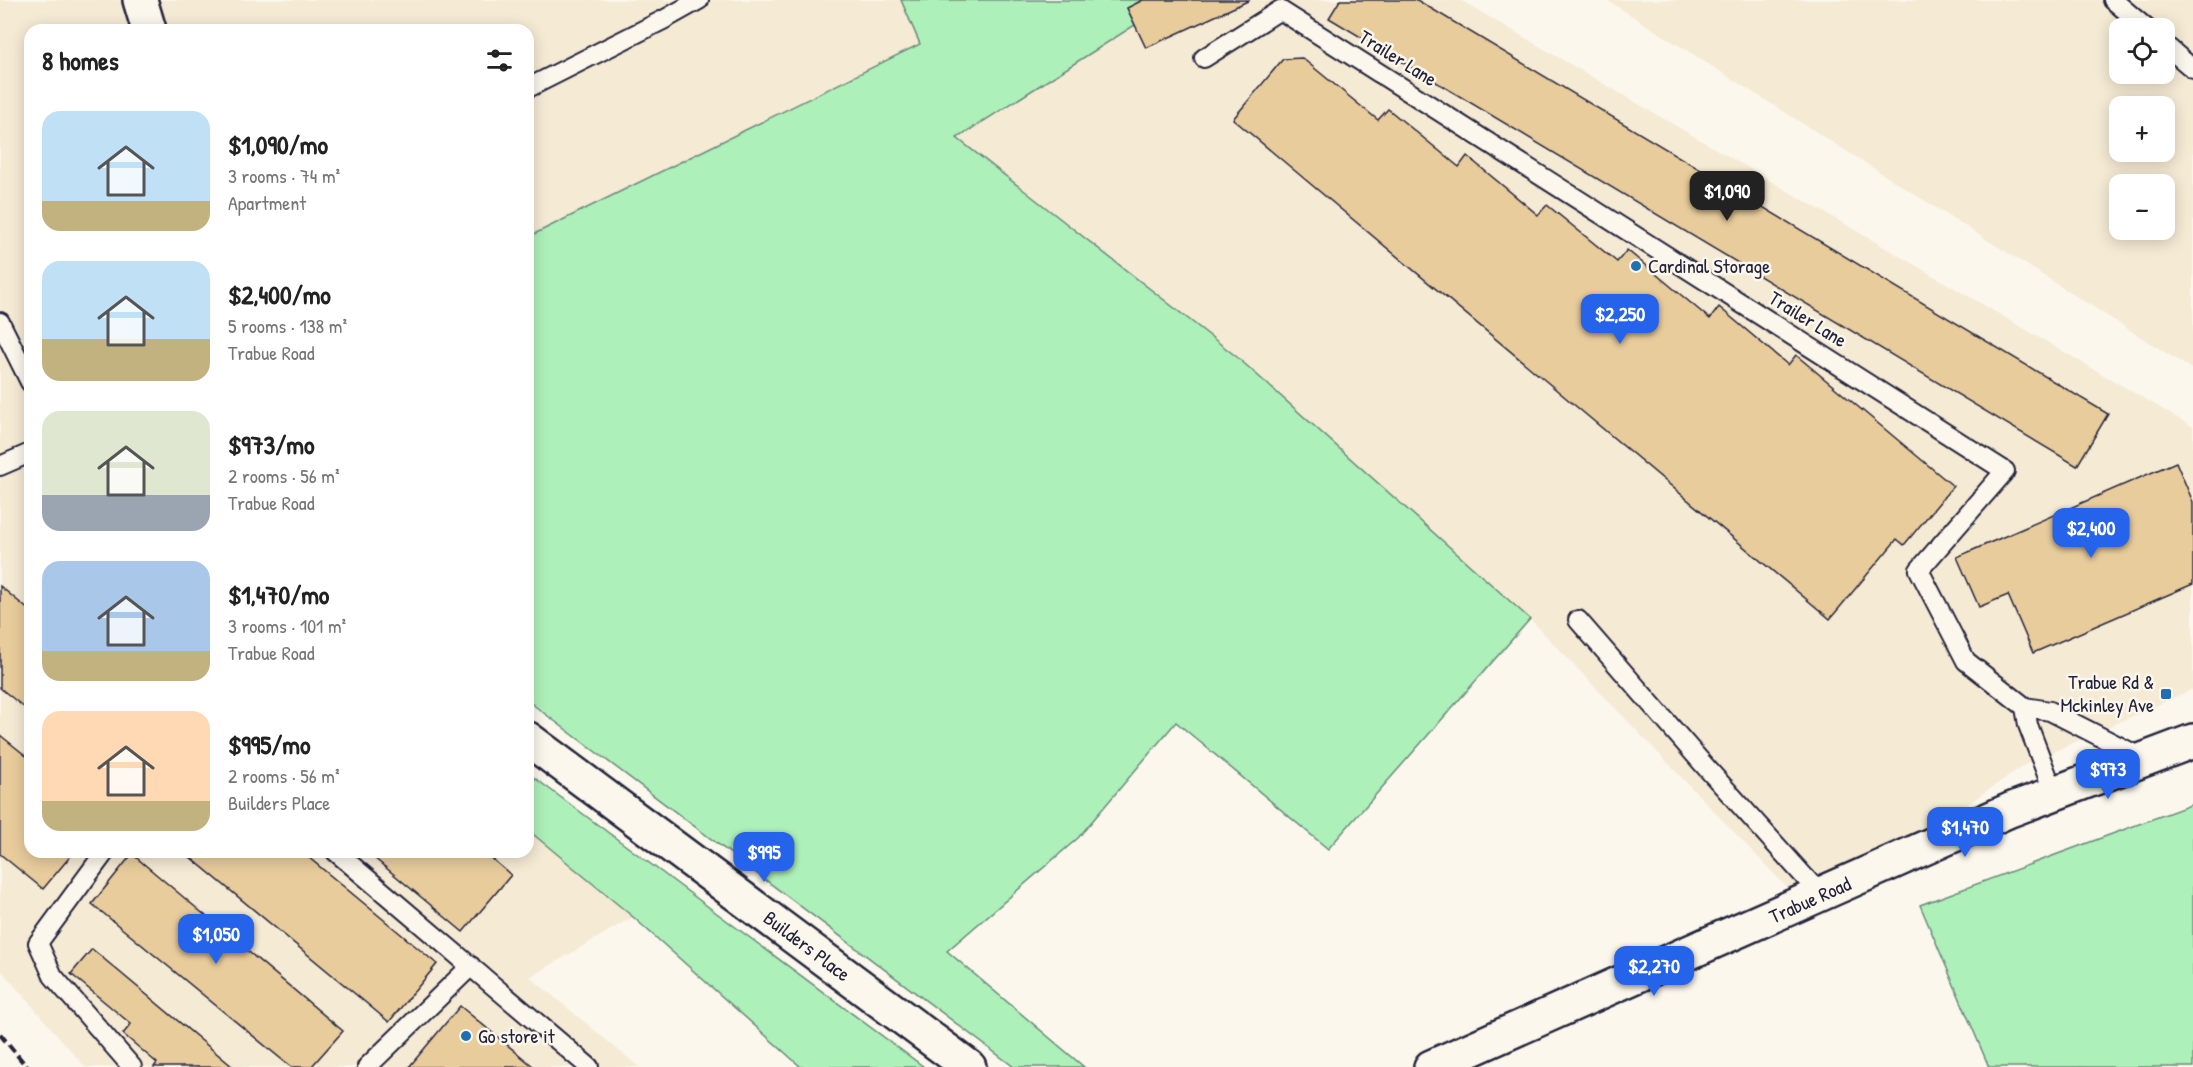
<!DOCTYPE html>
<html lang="en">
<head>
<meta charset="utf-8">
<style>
  :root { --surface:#fff; --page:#f6f6f6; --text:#222; --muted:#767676; --accent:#2563eb }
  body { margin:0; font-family:"Patrick Hand",sans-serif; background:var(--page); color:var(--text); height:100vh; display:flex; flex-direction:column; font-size:22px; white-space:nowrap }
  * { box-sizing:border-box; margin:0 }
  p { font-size:20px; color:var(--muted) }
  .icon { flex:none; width:33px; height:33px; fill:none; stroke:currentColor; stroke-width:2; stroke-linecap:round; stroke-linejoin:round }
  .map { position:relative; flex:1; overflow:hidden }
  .sheet { position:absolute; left:24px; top:24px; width:510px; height:834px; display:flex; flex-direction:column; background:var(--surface); border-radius:18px; box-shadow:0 3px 15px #0003 }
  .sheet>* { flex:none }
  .controls { position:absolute; left:2109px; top:18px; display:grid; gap:12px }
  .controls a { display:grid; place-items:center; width:66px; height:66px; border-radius:12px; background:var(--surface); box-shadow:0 3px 15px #0003; font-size:30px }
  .price { position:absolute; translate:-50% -51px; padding:0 14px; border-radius:12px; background:var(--accent); color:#fff; font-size:20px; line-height:39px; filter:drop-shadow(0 2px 3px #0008) }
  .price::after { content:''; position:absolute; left:50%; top:36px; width:18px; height:14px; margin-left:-9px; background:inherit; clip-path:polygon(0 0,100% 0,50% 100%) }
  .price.on { background:#222; color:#fff }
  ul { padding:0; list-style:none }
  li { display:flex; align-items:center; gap:18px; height:150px; padding:0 18px }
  li span { display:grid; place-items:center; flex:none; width:168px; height:120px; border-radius:18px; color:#555 }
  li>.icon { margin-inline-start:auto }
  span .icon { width:72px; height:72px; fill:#fffc; stroke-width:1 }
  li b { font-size:26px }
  h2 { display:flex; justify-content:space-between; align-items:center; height:72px; padding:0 18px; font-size:26px }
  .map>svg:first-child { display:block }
</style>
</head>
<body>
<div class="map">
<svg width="2193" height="1067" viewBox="0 0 2193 1067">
  <rect width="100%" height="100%" fill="#fbf7ec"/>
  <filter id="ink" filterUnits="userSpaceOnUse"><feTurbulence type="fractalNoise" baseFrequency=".0167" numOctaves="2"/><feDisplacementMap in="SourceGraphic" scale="12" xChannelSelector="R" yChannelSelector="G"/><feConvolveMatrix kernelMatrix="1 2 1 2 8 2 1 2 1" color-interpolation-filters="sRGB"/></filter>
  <g filter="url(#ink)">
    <!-- built -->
    <path fill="#f5ead4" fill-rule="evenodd" d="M 0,0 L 901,0 L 920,44 L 528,237 L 528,30 L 30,30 L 30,852 L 528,852 L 528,830 L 633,917 L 530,977 L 639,1067 L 85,1067 L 0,969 Z
      M 1143,0 L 1460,0 L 2193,427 L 2193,689 L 2026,764 L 1893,855 L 1796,897 L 1530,619 L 1237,357 L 957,137 L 1134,25 L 1127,8 Z
      M 1607,0 L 2193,0 L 2193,370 ZM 2120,28 L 2164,28 L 2164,74 L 2120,74 ZM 2120,106 L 2164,106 L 2164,152 L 2120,152 ZM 2120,184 L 2164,184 L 2164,230 L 2120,230 Z"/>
    <!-- green -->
    <path fill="#aef0b9" stroke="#68897a" stroke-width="1.5" d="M 901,0 L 1143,0 L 1127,8 L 1135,25 L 957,138 L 1237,357 L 1530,619 L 1328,849 L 1176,722 L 1078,838 L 947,951 L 1084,1067 L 1014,1067 L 528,701 L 528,237 L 920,44 Z
      M 528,773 L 924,1067 L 801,1067 L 633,917 L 528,830 Z
      M 2193,804 L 2193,1067 L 1989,1067 L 1920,905 Z"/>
    <!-- building -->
    <path fill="#e8cc9c" stroke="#22223b" stroke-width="1.5" d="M 1143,0 L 1250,0 L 1146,48 L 1127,8 Z
      M 1340,0 L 1417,0 L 2108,414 L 2077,466 L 1329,18 Z
      M 1302,58 L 1378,120 L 1388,109 L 1459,167 L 1467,156 L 1538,215 L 1547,205 L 1617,262 L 1627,250 L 1710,319 L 1719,307 L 1788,365 L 1796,355 L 1953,486 L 1904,545 L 1897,539 L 1830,619 L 1233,119 L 1283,59 Z
      M 2176,462 L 2193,502 L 2193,584 L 2033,653 L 2008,595 L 1979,607 L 1957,557 Z
      M 0,586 L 30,611 L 30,712 L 0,688 Z
      M 0,735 L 30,759 L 30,852 L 74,852 L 43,889 L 0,854 Z
      M 184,852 L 302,852 L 437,964 L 389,1022 Z
      M 367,852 L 484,852 L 511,875 L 463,932 Z
      M 132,854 L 343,1031 L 311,1067 L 291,1067 L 92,904 Z
      M 92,949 L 233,1067 L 154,1067 L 157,1063 L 123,1034 L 131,1024 L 71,974 Z
      M 460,1006 L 534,1067 L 409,1067 Z"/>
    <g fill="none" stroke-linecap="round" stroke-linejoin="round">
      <defs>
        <path id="service" d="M 2113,0 L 2146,28
          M 2164,44 L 2193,69
          M 1204,58 L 1280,10 L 2005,471 L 1919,570 L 1966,661 L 2025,707 L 2050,711 L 2144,759
          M 528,88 L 665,19 L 699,0
          M 0,322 L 30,382
          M 0,466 L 30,453
          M 1578,620 L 1704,765 L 1821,895
          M 2025,707 L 2028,725 L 2054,793
          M 105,852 L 38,943 L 53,976 L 132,1067
          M 336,852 L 589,1067
          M 367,1067 L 471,966"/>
        <path id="minor" d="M 140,0 L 149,30
          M 528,739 L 969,1067"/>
        <path id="secondary" d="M 1431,1067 L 2010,810 L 2193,741"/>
      </defs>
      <!-- service casing -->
      <use href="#service" stroke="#22223b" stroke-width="22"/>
      <!-- minor casing -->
      <use href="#minor" stroke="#22223b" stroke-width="38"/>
      <!-- secondary casing -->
      <use href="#secondary" stroke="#22223b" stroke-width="38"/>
      <!-- service -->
      <use href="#service" stroke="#fbf7ec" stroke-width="18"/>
      <!-- minor -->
      <use href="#minor" stroke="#fbf7ec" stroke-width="33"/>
      <!-- secondary -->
      <use href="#secondary" stroke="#fbf7ec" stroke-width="33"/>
      <!-- rail -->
      <path stroke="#22223b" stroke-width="4.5" stroke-dasharray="9 4.5" stroke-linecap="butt" d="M 0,1034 L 27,1067"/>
    </g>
  </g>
  <!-- markers -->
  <g fill="#1f6fb2" stroke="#fbf7ec" stroke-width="2">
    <circle cx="1636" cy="266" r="6"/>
    <rect x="2160" y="688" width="12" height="12" rx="3"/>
    <circle cx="466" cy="1036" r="6"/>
  </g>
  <g text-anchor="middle" stroke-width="5" stroke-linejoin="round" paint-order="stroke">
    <!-- street labels -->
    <g font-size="20" fill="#22223b" stroke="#fbf7ec">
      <text transform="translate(1398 58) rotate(32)" y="7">Trailer Lane</text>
      <text transform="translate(1808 319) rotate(32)" y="7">Trailer Lane</text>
      <text transform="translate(1810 900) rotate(-24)" y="7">Trabue Road</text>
      <text transform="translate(807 946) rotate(37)" y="7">Builders Place</text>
    </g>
    <!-- poi labels -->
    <g font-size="20" fill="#22223b" stroke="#fbf7ec" text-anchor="start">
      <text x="1648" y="273">Cardinal Storage</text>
      <text x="2154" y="689" text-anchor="end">Trabue Rd &amp;<tspan x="2154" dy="23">Mckinley Ave</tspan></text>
      <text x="478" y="1043">Go store it</text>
    </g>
  </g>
</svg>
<div class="controls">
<a><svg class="icon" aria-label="locate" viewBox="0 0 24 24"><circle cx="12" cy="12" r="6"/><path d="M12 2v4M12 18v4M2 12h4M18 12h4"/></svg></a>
<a>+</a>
<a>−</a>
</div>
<b class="price on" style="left:1727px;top:222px">$1,090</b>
<b class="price" style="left:1620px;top:345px">$2,250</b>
<b class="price" style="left:2091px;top:559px">$2,400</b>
<b class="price" style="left:2108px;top:800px">$973</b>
<b class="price" style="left:1965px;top:858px">$1,470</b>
<b class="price" style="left:764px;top:883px">$995</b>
<b class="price" style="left:216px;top:965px">$1,050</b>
<b class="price" style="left:1654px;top:997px">$2,270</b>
<section class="sheet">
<h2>8 homes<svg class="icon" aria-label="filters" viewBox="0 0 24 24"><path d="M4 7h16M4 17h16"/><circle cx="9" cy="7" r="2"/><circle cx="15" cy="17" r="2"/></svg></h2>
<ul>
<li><span style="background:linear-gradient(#bfe0f5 75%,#c2b280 0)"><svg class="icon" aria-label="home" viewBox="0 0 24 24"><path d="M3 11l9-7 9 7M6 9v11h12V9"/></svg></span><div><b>$1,090/mo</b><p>3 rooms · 74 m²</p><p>Apartment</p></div></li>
<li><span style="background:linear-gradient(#bfe0f5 65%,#c2b280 0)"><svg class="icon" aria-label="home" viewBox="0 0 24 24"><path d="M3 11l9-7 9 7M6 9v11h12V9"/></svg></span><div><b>$2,400/mo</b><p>5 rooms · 138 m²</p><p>Trabue Road</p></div></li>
<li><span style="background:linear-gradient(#dfe7d0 70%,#9aa5b1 0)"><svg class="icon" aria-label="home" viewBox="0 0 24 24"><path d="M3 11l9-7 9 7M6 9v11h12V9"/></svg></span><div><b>$973/mo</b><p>2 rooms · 56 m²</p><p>Trabue Road</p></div></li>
<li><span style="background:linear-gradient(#a9c7e8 75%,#c2b280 0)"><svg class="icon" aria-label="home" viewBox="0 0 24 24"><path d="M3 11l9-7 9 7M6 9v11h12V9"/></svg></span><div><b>$1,470/mo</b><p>3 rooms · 101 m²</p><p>Trabue Road</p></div></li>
<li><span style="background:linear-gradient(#ffd9b3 75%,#c2b280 0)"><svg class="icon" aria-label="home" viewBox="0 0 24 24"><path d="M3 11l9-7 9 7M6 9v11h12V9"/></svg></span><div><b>$995/mo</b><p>2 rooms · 56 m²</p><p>Builders Place</p></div></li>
</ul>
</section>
</div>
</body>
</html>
